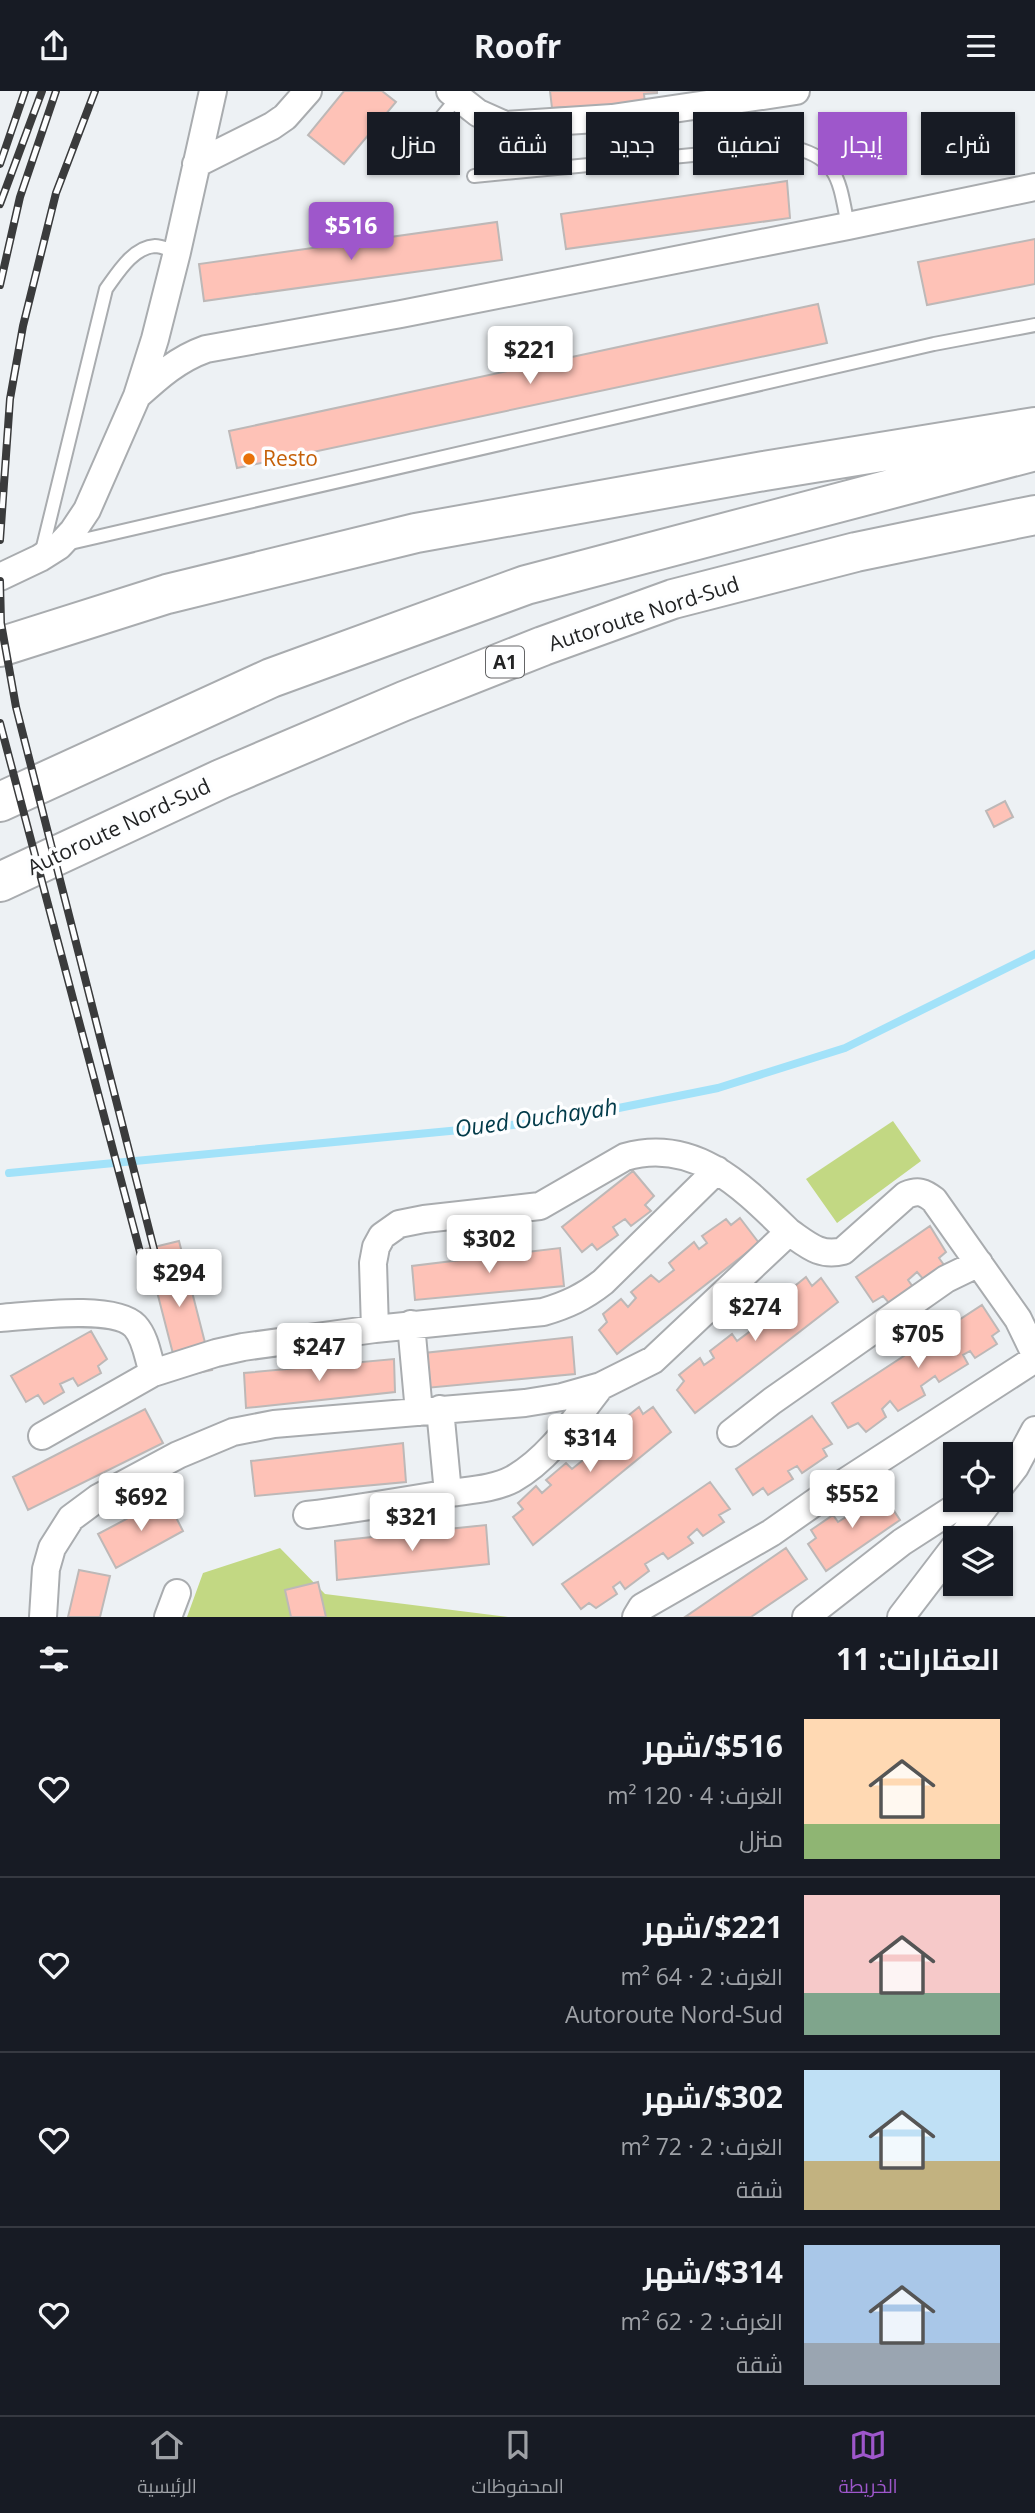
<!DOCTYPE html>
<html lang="ar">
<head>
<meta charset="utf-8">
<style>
  :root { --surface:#171b24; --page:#20242c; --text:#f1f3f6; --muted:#9ea1a6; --line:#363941; --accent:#9e57cb }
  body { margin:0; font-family:"Open Sans",Cairo,sans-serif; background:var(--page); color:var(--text); direction:rtl; height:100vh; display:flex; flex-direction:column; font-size:26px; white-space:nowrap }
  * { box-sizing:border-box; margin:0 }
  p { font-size:23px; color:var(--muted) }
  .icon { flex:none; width:38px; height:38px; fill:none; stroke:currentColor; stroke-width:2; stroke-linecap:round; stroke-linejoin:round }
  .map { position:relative; height:1526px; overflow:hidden; direction:ltr }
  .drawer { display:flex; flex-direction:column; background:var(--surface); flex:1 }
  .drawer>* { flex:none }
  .guide { position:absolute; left:21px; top:21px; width:994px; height:63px; direction:rtl; display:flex; gap:14px }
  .controls { position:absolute; left:943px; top:1351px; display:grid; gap:14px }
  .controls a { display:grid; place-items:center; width:70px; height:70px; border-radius:0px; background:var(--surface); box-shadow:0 2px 5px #0004; font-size:35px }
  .price { position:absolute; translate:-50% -60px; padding:0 16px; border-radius:7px; background:#fff; color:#222; font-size:23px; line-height:46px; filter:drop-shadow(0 2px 4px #0008) }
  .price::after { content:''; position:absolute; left:50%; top:42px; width:21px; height:16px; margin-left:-10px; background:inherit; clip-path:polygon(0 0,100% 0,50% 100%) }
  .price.current { background:var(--accent); color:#fff }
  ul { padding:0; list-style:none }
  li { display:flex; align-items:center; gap:21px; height:175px; padding:0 35px }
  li+li { border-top:2px solid var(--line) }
  li span { display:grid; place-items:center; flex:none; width:196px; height:140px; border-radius:0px; color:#555 }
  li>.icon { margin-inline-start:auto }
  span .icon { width:84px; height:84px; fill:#fffc; stroke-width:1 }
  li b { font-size:30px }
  h2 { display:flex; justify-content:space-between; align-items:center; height:84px; padding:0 35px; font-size:30px }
  .chip { padding:0 24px; border-radius:0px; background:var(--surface); box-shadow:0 2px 5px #0004; font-size:24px; line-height:63px }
  .chip.current { background:var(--accent); color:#fff }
  header { display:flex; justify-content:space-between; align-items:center; height:91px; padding:0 35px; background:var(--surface); font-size:32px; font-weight:700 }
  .tab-bar { display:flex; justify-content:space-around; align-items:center; height:98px; border-top:2px solid var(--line); background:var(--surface); font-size:19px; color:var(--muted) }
  .tab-bar a { display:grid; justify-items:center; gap:4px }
  .tab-bar .current { color:var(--accent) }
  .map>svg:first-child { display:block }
</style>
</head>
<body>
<header><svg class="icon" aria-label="menu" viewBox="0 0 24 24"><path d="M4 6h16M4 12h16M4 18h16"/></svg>Roofr<svg class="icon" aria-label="share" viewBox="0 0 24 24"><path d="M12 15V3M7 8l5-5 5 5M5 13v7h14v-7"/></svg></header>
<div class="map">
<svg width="1035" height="1526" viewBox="0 0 1035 1526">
  <rect width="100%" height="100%" fill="#edf1f4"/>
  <!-- green -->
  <path fill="#c2d883" d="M 893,1030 L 921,1070 L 837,1132 L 806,1088 Z
    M 280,1457 L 325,1503 L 508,1526 L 187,1526 L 203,1482 Z"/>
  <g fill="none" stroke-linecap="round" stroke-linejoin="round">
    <!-- stream -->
    <path stroke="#a2e2f9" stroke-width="8" d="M 9,1082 L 554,1030 L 718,997 L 845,957 L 1035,863"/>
  </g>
  <!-- building -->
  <path fill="#fec2b7" stroke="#bdb8b7" stroke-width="2" d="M 344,0 L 382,0 L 396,11 L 344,73 L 308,44 Z
    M 550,0 L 657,0 L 657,2 L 644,3 L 645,12 L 568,25 L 566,16 L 552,17 Z
    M 787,90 L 790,127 L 566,158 L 561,123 Z
    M 497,131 L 502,169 L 204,210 L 199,173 Z
    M 1035,148 L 1035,193 L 927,214 L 918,171 Z
    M 818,213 L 827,252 L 237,377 L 229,340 Z
    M 1005,710 L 1013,726 L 994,736 L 986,720 Z
    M 633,1080 L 654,1105 L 645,1114 L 651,1120 L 631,1135 L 625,1128 L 613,1136 L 618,1144 L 597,1159 L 592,1153 L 582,1161 L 562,1136 Z
    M 740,1127 L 759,1152 L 617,1263 L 599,1239 L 607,1231 L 603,1223 L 621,1208 L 628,1216 L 636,1207 L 631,1201 L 651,1184 L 659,1191 L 674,1179 L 669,1172 L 694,1151 L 699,1158 L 707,1152 L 702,1145 L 726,1128 L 731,1134 Z
    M 930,1135 L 946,1161 L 939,1167 L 944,1174 L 924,1189 L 917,1181 L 908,1189 L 913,1196 L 889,1212 L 883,1205 L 873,1211 L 856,1186 Z
    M 179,1150 L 212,1279 L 179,1286 L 146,1158 Z
    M 560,1157 L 564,1195 L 415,1209 L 412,1175 Z
    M 806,1186 L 812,1195 L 821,1187 L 838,1211 L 695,1322 L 677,1299 L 684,1290 L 679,1284 L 700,1267 L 704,1274 L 714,1267 L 710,1260 L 732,1243 L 737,1250 L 757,1235 L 752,1226 L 775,1209 L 781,1217 L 790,1209 L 786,1202 Z
    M 982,1214 L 999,1240 L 992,1245 L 997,1253 L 975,1267 L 970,1260 L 963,1264 L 968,1273 L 939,1291 L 935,1285 L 921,1295 L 925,1304 L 898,1320 L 890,1310 L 882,1318 L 886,1326 L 866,1341 L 858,1332 L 848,1337 L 832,1312 Z
    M 91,1240 L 107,1268 L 98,1275 L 101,1282 L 78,1295 L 73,1287 L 60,1293 L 64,1301 L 44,1313 L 38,1304 L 26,1311 L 11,1285 Z
    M 572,1246 L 575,1283 L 426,1297 L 424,1262 Z
    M 394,1268 L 395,1301 L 246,1317 L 244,1282 Z
    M 639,1316 L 643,1323 L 653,1316 L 671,1341 L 533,1454 L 513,1426 L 523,1418 L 518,1412 L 536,1395 L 542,1402 L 551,1394 L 546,1389 L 566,1372 L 572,1378 L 593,1361 L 588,1354 L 608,1339 L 614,1347 L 624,1339 L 620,1331 Z
    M 145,1318 L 163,1352 L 28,1419 L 13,1386 Z
    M 812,1325 L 832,1353 L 823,1358 L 827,1365 L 802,1382 L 797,1375 L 788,1380 L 793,1388 L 768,1404 L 763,1397 L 753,1404 L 736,1378 Z
    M 403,1352 L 406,1391 L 255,1405 L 251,1370 Z
    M 710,1391 L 730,1418 L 719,1424 L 724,1431 L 703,1445 L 697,1438 L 688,1446 L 693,1452 L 668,1468 L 663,1462 L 645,1473 L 649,1480 L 625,1498 L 620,1491 L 613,1496 L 617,1503 L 596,1517 L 589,1512 L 581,1518 L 562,1493 Z
    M 867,1403 L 872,1409 L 883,1403 L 900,1429 L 826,1480 L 808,1453 L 816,1447 L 811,1439 L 833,1424 L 838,1431 L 849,1424 L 845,1415 Z
    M 166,1407 L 183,1440 L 116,1477 L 98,1443 Z
    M 486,1434 L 489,1473 L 337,1489 L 335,1450 Z
    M 786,1457 L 807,1488 L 751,1526 L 685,1526 Z
    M 79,1479 L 110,1485 L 100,1526 L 68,1526 Z
    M 318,1491 L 326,1526 L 291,1526 L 285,1499 Z"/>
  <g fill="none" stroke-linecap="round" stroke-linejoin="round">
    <defs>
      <path id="lane" d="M 392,58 L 430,40 L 458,6
        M 474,85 L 786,55 C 839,65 839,89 848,135
        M 66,453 L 934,253 L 1035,234
        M 41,464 L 106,198 C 117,183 133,156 155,155 C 161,155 170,159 177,161"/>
      <path id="street" d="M 450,0 L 478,22 L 505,34 L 612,27 L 796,0
        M 196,73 L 272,35 L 285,26 L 308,0
        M 137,305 C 159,285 178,268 206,258 L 401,223 L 848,135 L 1035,96
        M 0,486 L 40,467 L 59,455 L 73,440 L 87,419 L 137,305 L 155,248 L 177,161 L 213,0
        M 0,1227 C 30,1225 114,1213 135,1235 C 146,1247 148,1267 153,1282
        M 411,1233 L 419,1321
        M 375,1238 L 373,1172 L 376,1156 L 382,1145 L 399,1133 L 424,1128 L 540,1115 L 625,1066 C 695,1046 743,1096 789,1141
        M 440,1318 L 448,1402
        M 731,1342 L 772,1310 L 946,1188 L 979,1172
        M 42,1345 L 153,1282 L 216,1262 L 243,1256 L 375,1238 L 543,1221 C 567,1214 584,1206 603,1191 L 717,1079
        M 1001,1394 L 1015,1376 L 1035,1339
        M 307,1424 C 355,1418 402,1410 450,1402 C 470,1399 494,1398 513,1388 C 550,1367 575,1328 601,1295
        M 961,1447 L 990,1409
        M 43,1526 L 46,1478 L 52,1457 L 71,1427 L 98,1407 L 178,1364 L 233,1341 L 274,1333 L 525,1312 L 562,1306 L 601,1295 L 653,1269 L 789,1141 C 808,1154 820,1166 843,1160 L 906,1104 C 918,1099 924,1101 934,1109 L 1018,1228 L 1035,1263
        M 168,1526 L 177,1502
        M 636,1526 L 642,1516 L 771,1442 L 831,1400 L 1035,1268
        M 806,1526 L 902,1451 L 967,1409
        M 901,1526 L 956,1454"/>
      <path id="highway" d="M 0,556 L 167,503 L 416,442 L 764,380 L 1035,336
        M 0,711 L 271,587 L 526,494 L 1035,360
        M 0,791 L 221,688 L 404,610 L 543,555 L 673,508 L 856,461 L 1035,424"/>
    </defs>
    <!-- lane casing -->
    <use href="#lane" stroke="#a9acaf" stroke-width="16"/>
    <!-- street casing -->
    <use href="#street" stroke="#a9acaf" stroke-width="30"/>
    <!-- highway casing -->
    <use href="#highway" stroke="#a9acaf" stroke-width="42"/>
    <!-- lane -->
    <use href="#lane" stroke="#fff" stroke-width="12"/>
    <!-- street -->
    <use href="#street" stroke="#fff" stroke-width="26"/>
    <!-- highway -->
    <use href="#highway" stroke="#fff" stroke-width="38"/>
    <defs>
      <path id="rail" d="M 0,73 L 25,0
        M 0,113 L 42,0
        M 0,194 L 20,106 L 56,0
        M 0,449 L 10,308 L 23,235 L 56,102 L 95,0
        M 0,490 L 1,532 L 16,616 L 157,1170
        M 0,632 L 144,1176"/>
    </defs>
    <!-- rail casing -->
    <use href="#rail" stroke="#3a3b3c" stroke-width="8"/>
    <!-- rail -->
    <use href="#rail" stroke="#fdfeff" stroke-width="5" stroke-dasharray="16" stroke-linecap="butt"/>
  </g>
  <!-- markers -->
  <circle fill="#e8710a" stroke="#fdfeff" stroke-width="2.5" cx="249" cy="368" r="7"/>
  <g text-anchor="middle" stroke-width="7" stroke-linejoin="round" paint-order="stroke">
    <!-- shield labels -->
    <rect fill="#fdfeff" stroke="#646566" stroke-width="2" x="486" y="555.5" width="38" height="31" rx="5"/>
    <g font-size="19" font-weight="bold" fill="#222324">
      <text x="505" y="578">A1</text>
    </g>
    <!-- food labels -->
    <g font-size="21" fill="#c56008" stroke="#fdfeff" text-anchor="start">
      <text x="263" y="375">Resto</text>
    </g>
    <!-- street labels -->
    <g font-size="21" fill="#222324" stroke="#fdfeff">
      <text transform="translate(644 523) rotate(-18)" y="7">Autoroute Nord-Sud</text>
      <text transform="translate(119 736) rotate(-25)" y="7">Autoroute Nord-Sud</text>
    </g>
    <!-- water labels -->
    <g font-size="23" font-style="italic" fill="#023b4a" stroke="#fdfeff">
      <text transform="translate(536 1027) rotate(-8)" y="8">Oued Ouchayah</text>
    </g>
  </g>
</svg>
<div class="controls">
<a><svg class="icon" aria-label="locate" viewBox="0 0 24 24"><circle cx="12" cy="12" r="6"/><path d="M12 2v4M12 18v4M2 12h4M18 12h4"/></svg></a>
<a><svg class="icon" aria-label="layers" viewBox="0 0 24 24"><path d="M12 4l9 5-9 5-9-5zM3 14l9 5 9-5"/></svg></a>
</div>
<b class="price current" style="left:351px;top:171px">$516</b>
<b class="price" style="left:530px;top:295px">$221</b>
<b class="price" style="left:489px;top:1184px">$302</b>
<b class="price" style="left:179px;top:1218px">$294</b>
<b class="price" style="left:755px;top:1252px">$274</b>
<b class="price" style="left:918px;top:1279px">$705</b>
<b class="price" style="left:319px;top:1292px">$247</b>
<b class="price" style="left:590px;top:1383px">$314</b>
<b class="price" style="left:852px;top:1439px">$552</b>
<b class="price" style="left:141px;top:1442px">$692</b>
<b class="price" style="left:412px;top:1462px">$321</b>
<div class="guide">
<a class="chip">شراء</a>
<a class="chip current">إيجار</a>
<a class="chip">تصفية</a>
<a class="chip">جديد</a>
<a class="chip">شقة</a>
<a class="chip">منزل</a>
</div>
</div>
<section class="drawer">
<h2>العقارات: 11<svg class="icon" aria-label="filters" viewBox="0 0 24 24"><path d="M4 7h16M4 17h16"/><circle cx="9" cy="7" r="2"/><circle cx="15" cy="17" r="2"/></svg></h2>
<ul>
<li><span style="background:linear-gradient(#ffd9b3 75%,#8fb573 0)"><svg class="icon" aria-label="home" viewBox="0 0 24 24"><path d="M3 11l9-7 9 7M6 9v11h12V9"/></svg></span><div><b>$516/شهر</b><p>الغرف: 4 · 120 m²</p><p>منزل</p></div><svg class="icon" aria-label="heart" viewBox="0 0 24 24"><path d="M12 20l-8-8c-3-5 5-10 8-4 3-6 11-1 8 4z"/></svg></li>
<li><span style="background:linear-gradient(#f6c9c9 70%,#7fa58c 0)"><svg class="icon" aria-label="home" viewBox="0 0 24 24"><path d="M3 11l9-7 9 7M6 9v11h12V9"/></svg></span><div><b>$221/شهر</b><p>الغرف: 2 · 64 m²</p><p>Autoroute Nord-Sud</p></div><svg class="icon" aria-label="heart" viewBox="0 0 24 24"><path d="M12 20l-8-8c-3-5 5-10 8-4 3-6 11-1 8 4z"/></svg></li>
<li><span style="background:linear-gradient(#bfe0f5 65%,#c2b280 0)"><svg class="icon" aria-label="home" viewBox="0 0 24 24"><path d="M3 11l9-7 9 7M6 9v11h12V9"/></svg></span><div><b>$302/شهر</b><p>الغرف: 2 · 72 m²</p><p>شقة</p></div><svg class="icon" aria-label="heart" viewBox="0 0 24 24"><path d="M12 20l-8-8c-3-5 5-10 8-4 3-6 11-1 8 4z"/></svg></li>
<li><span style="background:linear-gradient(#a9c7e8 70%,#9aa5b1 0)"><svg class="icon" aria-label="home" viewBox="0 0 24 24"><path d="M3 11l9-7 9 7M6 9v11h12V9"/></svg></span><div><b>$314/شهر</b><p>الغرف: 2 · 62 m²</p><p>شقة</p></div><svg class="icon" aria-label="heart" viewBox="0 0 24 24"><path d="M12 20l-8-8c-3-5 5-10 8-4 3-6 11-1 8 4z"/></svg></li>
</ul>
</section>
<nav class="tab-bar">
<a class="current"><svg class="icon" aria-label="map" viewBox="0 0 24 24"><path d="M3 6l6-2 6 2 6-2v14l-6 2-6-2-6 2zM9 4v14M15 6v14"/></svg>الخريطة</a>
<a><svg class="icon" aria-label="saved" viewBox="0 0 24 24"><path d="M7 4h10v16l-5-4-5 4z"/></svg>المحفوظات</a>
<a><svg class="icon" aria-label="home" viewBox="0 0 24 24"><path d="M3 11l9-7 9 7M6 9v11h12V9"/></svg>الرئيسية</a>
</nav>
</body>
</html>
